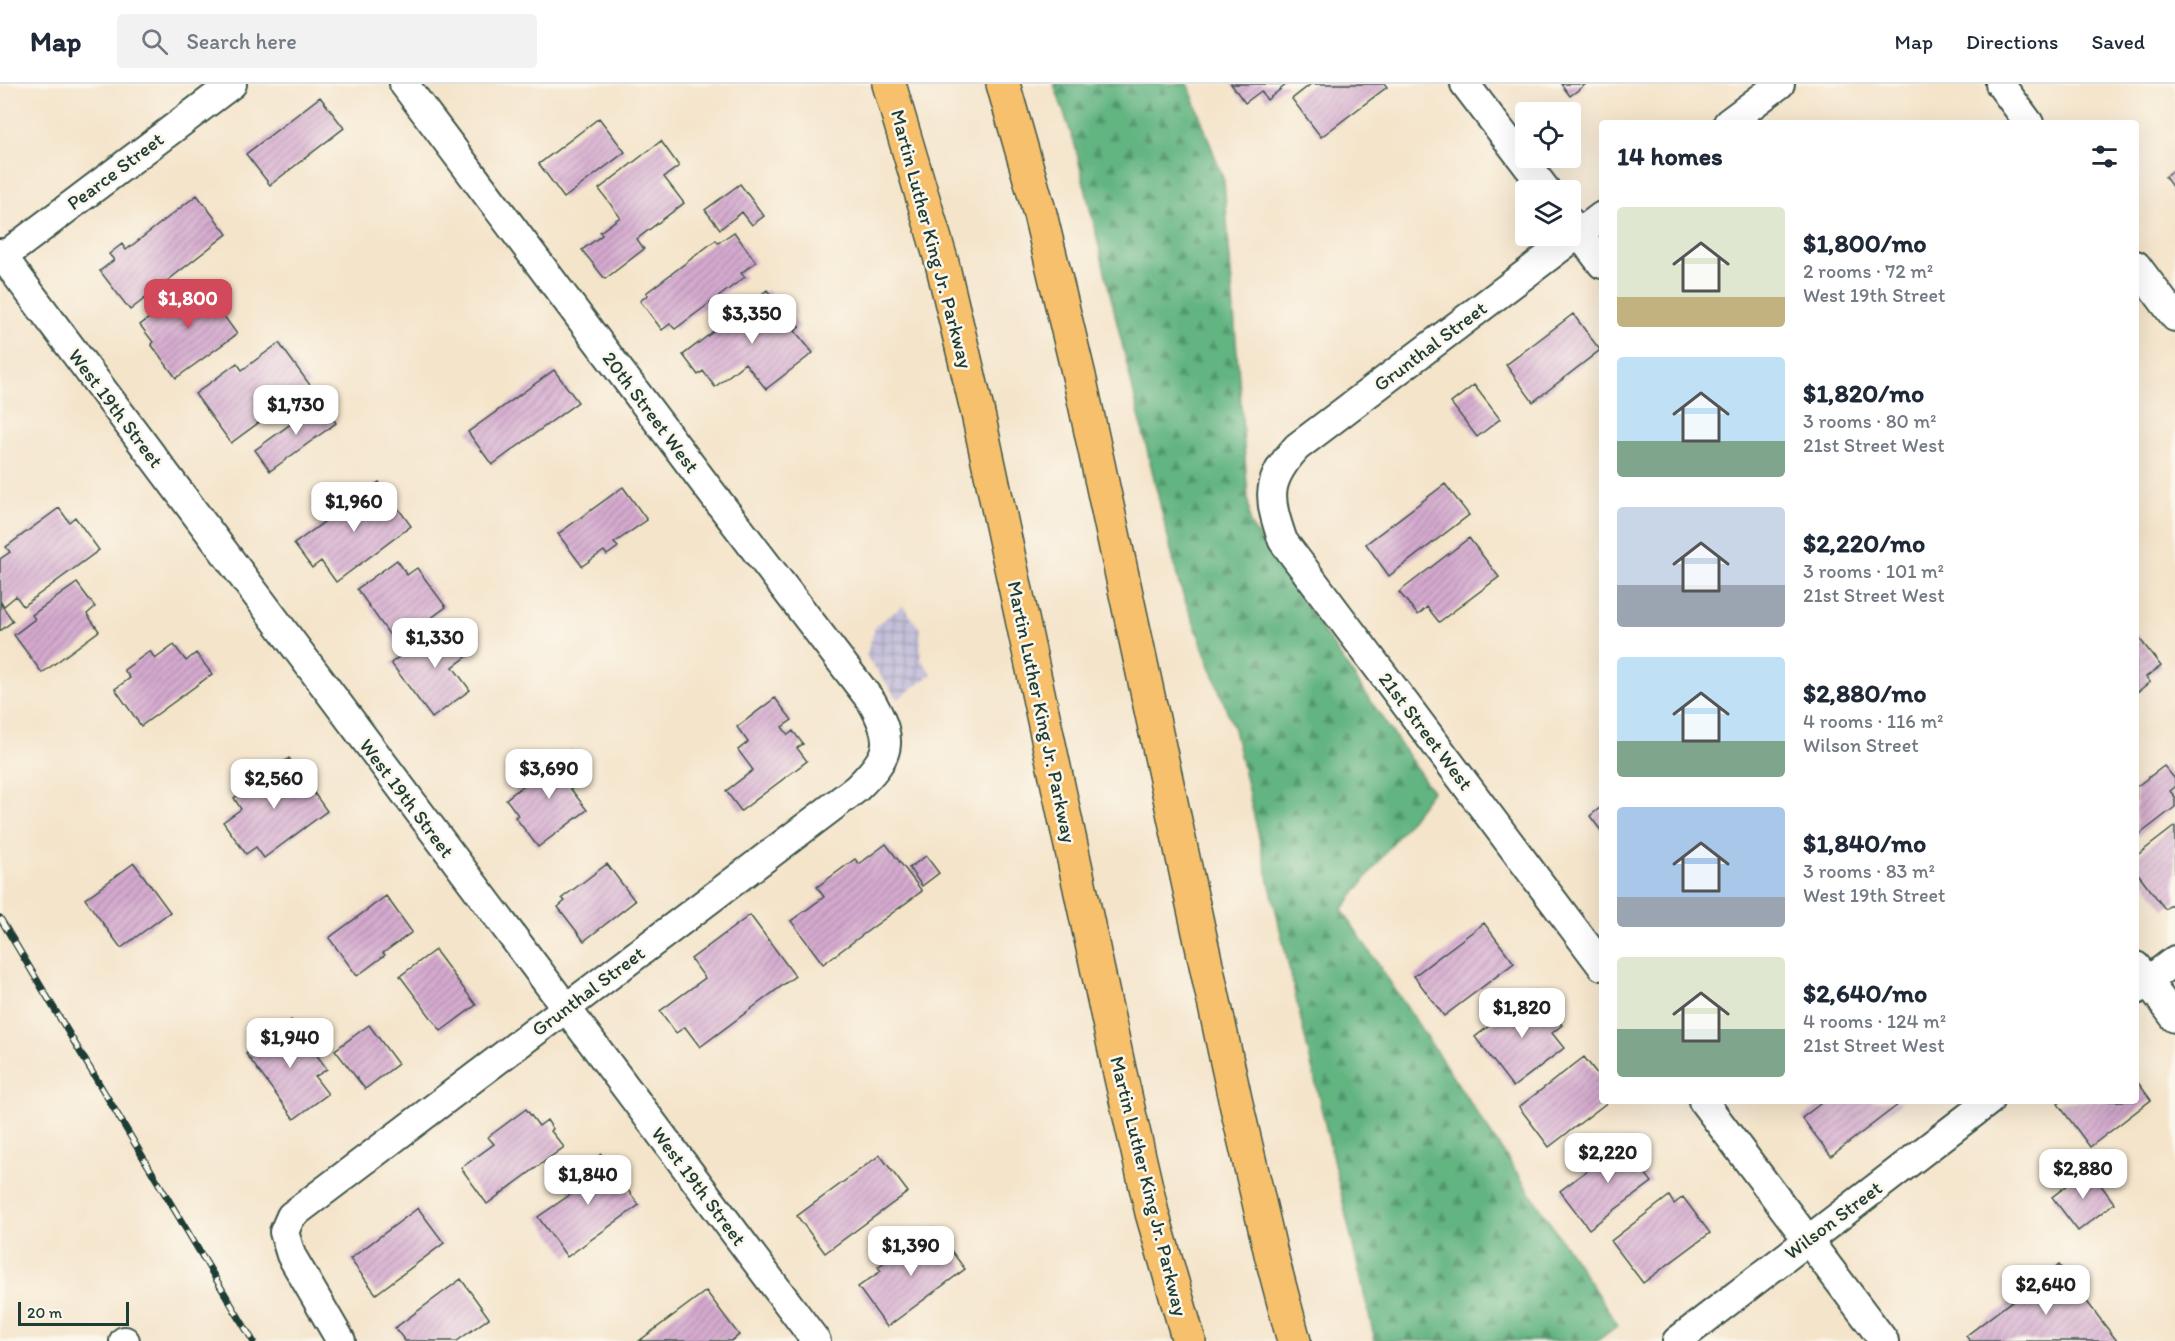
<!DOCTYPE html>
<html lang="en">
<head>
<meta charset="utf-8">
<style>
  :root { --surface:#fff; --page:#f2f2f3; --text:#1f2937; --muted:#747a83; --line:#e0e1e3; --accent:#d1495b }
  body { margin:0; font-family:Itim,sans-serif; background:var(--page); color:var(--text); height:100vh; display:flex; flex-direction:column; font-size:22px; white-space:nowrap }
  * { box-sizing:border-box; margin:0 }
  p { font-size:20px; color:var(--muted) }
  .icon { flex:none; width:33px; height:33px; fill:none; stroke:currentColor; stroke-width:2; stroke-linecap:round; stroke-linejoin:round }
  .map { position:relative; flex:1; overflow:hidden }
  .side { position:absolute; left:1599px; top:36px; width:540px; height:984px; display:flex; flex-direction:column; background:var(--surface); border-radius:6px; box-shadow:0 6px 24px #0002 }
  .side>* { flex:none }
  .tools { position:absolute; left:1515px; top:18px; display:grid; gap:12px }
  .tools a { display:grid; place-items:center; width:66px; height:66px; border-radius:6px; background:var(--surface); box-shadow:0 6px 24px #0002; font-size:30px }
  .scale { position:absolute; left:18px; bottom:15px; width:111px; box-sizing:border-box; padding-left:6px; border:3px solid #1f3d34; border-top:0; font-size:16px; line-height:21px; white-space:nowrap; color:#1f3d34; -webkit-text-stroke:4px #fbf7ec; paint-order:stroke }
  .price { position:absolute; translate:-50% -51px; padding:0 14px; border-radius:12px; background:#fff; color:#222; font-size:20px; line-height:39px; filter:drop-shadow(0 2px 3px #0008) }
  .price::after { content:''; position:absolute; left:50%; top:36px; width:18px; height:14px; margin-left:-9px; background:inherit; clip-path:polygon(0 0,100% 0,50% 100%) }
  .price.current { background:var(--accent); color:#fff }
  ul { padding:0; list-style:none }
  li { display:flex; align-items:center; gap:18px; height:150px; padding:0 18px }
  li span { display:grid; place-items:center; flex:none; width:168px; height:120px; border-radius:6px; color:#555 }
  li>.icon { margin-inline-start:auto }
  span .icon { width:72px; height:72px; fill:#fffc; stroke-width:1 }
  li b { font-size:26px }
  h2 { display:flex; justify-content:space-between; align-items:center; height:72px; padding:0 18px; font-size:26px }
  header { display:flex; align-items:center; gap:36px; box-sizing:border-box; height:84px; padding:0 30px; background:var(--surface); border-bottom:2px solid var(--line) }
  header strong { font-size:28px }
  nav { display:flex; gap:33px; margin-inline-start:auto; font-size:21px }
  .search { width:420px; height:54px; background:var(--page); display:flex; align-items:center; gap:15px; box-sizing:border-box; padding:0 21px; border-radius:6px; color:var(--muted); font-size:22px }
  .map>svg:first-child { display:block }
</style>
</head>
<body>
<header>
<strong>Map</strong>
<div class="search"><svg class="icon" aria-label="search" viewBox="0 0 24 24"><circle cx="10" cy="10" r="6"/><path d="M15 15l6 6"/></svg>Search here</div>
<nav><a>Map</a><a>Directions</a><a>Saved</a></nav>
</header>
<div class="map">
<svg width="2175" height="1257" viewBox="0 0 2175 1257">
  <defs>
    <pattern id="industrial-grid" width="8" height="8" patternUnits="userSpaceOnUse" patternTransform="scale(1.5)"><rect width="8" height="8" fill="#c5c0da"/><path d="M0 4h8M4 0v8" fill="none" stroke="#9f9db2"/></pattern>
    <pattern id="forest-firs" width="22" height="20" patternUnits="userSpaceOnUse" patternTransform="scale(1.5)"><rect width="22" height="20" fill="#62b481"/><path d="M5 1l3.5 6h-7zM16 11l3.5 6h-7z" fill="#50946a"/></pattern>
    <pattern id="building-hatch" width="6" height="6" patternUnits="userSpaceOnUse" patternTransform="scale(1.5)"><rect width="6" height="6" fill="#d5aacf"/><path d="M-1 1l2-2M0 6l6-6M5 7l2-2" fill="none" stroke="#ac8ca9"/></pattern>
  </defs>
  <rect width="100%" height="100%" fill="#fbf7ec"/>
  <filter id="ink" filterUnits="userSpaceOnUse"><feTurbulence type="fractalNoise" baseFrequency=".0167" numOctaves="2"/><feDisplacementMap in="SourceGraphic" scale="12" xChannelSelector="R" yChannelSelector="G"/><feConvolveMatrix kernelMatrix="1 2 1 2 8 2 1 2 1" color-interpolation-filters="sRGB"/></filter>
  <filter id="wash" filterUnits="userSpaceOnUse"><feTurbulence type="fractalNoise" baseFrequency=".008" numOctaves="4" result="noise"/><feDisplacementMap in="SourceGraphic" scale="24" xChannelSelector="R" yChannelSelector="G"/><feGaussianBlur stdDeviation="1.35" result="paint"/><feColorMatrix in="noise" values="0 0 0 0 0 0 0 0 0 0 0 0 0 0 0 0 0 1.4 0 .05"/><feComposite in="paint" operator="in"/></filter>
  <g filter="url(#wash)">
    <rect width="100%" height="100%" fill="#f4e4ca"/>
    <!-- industrial -->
    <path fill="url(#industrial-grid)" d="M 903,522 L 920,545 L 921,575 L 932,590 L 898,615 L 866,572 L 876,541 Z"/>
    <!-- forest -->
    <path fill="url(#forest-firs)" stroke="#40785a" stroke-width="1.5" d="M 1054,0 L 1188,0 L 1224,97 L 1250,440 L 1432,707 L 1342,826 L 1618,1241 L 1597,1257 L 1375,1257 L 1234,645 L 1179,500 L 1075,61 Z"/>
    <g id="blocks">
      <!-- building -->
      <path fill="url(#building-hatch)" d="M 1231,0 L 1287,0 L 1267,16 L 1261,7 L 1245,19 Z
        M 1311,0 L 1385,0 L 1387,3 L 1321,53 L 1292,15 Z
        M 1561,0 L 1586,0 L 1570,12 Z
        M 320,13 L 344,44 L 270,101 L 246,70 Z
        M 599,34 L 625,68 L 564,114 L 539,80 Z
        M 661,57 L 679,82 L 664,93 L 684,119 L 637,155 L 644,165 L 605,195 L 582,166 L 602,151 L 600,148 L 620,133 L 599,105 Z
        M 2175,85 L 2175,107 L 2165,93 Z
        M 740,100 L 764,132 L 752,141 L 742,128 L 720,145 L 705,126 Z
        M 197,111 L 227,150 L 130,226 L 100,187 L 114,176 L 109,170 L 122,160 L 126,166 Z
        M 734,148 L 756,178 L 741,189 L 745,193 L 675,245 L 670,240 L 662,246 L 640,217 L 648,211 L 646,209 L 716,156 L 718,159 Z
        M 195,199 L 208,216 L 211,214 L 237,250 L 176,294 L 151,260 L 153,258 L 140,241 Z
        M 767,206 L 790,235 L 792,233 L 800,243 L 795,247 L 813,269 L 766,305 L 745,279 L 715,303 L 703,287 L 698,291 L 683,271 Z
        M 1573,230 L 1600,266 L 1533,318 L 1506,281 Z
        M 279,259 L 310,301 L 231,359 L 195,310 L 237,279 L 242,286 Z
        M 554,286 L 578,318 L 492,381 L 468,348 Z
        M 1474,301 L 1500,335 L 1477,353 L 1451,319 Z
        M 321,318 L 336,339 L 270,387 L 255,366 Z
        M 379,398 L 411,442 L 336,498 L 321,477 L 312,484 L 294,460 Z
        M 1445,400 L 1469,431 L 1389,492 L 1366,460 Z
        M 623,403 L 647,436 L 614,459 L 618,463 L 607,471 L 604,467 L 582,482 L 558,450 Z
        M 59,424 L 69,438 L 75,433 L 99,466 L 23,522 L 16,512 L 4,522 L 0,517 L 0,475 L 10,468 L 6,463 Z
        M 1469,454 L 1499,493 L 1439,538 L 1427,523 L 1418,531 L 1399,508 Z
        M 397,476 L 407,491 L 417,484 L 446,523 L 396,560 L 357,505 Z
        M 77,499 L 95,523 L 87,530 L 99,547 L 42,589 L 14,551 L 35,535 L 32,531 Z
        M 0,519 L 13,537 L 0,547 Z
        M 449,536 L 473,568 L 453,583 L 470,606 L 432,634 L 391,579 Z
        M 2136,550 L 2161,582 L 2146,593 L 2150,598 L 2136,609 Z
        M 174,561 L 186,577 L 196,569 L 212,590 L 141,642 L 115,605 L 130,594 L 124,586 L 150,567 L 155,575 Z
        M 775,614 L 792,636 L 782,643 L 788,651 L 793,647 L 803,660 L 797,664 L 807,677 L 741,727 L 726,707 L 753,686 L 738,666 L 748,658 L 737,643 Z
        M 570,666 L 585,685 L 567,700 L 587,726 L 538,763 L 515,733 L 518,731 L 506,715 Z
        M 289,674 L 327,727 L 264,774 L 256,763 L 246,770 L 223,738 L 241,725 L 234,714 Z
        M 2164,682 L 2175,695 L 2175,703 L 2170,707 L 2175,713 L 2175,723 L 2136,753 L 2136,703 Z
        M 1602,722 L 1602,748 L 1590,732 Z
        M 2175,742 L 2175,818 L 2165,825 L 2136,787 L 2136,772 Z
        M 886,760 L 922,807 L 823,880 L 791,837 L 824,813 L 817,803 L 855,775 L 859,780 Z
        M 926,772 L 939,789 L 922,802 L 909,784 Z
        M 134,779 L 170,828 L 121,864 L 85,815 Z
        M 607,780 L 635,817 L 584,857 L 558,823 L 565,817 L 562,814 Z
        M 386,812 L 412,848 L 383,869 L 385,871 L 357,892 L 329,854 Z
        M 750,831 L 795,892 L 700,963 L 685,943 L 676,949 L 660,927 L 705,894 L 691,875 Z
        M 1484,839 L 1514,879 L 1444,932 L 1414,892 Z
        M 435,866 L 476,921 L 441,947 L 400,892 Z
        M 1535,906 L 1562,941 L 1552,949 L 1564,964 L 1513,1003 L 1475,953 Z
        M 291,936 L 327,985 L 315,993 L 328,1010 L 294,1035 L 246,970 Z
        M 369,941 L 398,980 L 365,1005 L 335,966 Z
        M 1584,973 L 1602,996 L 1602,1017 L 1609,1017 L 1549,1063 L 1519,1023 Z
        M 2136,996 L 2151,1016 L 2090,1063 L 2058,1020 L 2062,1017 L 2136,1017 Z
        M 1824,1017 L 1903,1017 L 1831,1072 L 1802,1034 Z
        M 526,1025 L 539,1042 L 547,1036 L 553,1045 L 551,1047 L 564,1063 L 487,1120 L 461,1084 L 494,1060 L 488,1053 Z
        M 1629,1055 L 1648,1080 L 1642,1085 L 1652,1098 L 1589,1145 L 1560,1107 Z
        M 601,1070 L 639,1121 L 567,1173 L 538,1133 L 571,1110 L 563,1099 Z
        M 880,1071 L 908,1108 L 825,1169 L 797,1132 Z
        M 2089,1085 L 2114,1119 L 2078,1147 L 2052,1113 Z
        M 1669,1112 L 1674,1120 L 1683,1113 L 1710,1149 L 1643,1199 L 1611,1157 Z
        M 418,1124 L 444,1159 L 376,1210 L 350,1175 Z
        M 934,1144 L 965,1185 L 887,1243 L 858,1203 L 881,1187 L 878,1183 L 909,1159 L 911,1162 Z
        M 2059,1181 L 2117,1257 L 1970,1257 L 1966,1252 Z
        M 461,1195 L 489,1234 L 457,1257 L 405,1257 L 395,1244 Z
        M 706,1207 L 739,1251 L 731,1257 L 639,1257 Z"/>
    </g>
  </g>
  <g filter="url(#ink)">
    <use href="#blocks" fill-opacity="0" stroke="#3f564a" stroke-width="1.5"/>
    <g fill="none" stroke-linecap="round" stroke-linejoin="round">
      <defs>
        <path id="minor" d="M 1465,0 L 1546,106
          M 2000,0 L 2029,39
          M 1728,39 L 1780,0
          M 1602,132 L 1297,363 C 1265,398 1268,414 1283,457 L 1602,882
          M 1570,138 L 1602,180
          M 0,169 L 816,1257
          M 0,175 L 232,0
          M 2136,181 L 2175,233
          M 2136,882 L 2175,934
          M 2136,906 L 2175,876
          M 1703,1017 L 1884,1257
          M 124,1257 L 125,1257
          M 341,1257 L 291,1171 L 284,1148 L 291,1132 L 856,705 C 890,672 895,659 872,618 L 714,412 L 404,0
          M 1677,1257 L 1989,1017"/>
        <path id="trunk" d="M 889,0 L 942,179 L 978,330 L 1119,985 L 1152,1129 L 1189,1257
          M 1003,0 L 1040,130 L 1079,292 L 1235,1015 L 1272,1174 L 1294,1257"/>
      </defs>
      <!-- minor casing -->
      <use href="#minor" stroke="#3f564a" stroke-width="32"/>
      <!-- trunk casing -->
      <use href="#trunk" stroke="#3f564a" stroke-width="36"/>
      <!-- minor -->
      <use href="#minor" stroke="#fff" stroke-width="28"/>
      <!-- trunk -->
      <use href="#trunk" stroke="#f7c06c" stroke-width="33"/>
      <defs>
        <path id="rail" d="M 0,834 L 253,1257"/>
      </defs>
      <!-- rail casing -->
      <use href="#rail" stroke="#1f3d34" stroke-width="7"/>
      <!-- rail -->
      <use href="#rail" stroke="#fbf7ec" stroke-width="4.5" stroke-dasharray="14" stroke-linecap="butt"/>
    </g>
  </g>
  <g text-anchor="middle" stroke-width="5" stroke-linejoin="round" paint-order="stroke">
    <!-- street labels -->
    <g font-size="20" fill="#1f3d34" stroke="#fbf7ec">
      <text transform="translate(115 87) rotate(-37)" y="7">Pearce Street</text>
      <text transform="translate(932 155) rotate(75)" y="7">Martin Luther King Jr. Parkway</text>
      <text transform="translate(1430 262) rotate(-37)" y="7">Grunthal Street</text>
      <text transform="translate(116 324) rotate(53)" y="7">West 19th Street</text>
      <text transform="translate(651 328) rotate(53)" y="7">20th Street West</text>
      <text transform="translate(1042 628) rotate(78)" y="7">Martin Luther King Jr. Parkway</text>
      <text transform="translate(1426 647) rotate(53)" y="7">21st Street West</text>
      <text transform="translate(407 714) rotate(53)" y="7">West 19th Street</text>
      <text transform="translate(588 907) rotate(-37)" y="7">Grunthal Street</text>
      <text transform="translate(699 1102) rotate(53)" y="7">West 19th Street</text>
      <text transform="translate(1149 1102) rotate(76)" y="7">Martin Luther King Jr. Parkway</text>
      <text transform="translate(1833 1136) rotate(-37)" y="7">Wilson Street</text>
    </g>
  </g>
</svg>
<div class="tools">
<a><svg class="icon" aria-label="locate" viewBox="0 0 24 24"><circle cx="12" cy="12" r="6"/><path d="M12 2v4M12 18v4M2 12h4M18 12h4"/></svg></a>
<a><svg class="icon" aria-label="layers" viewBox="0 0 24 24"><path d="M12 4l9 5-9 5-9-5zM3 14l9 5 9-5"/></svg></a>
</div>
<div class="scale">20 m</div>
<b class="price current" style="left:188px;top:246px">$1,800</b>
<b class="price" style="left:752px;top:261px">$3,350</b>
<b class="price" style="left:296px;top:352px">$1,730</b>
<b class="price" style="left:354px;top:449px">$1,960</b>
<b class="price" style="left:435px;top:585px">$1,330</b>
<b class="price" style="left:549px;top:716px">$3,690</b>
<b class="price" style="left:274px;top:726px">$2,560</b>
<b class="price" style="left:1522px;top:955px">$1,820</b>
<b class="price" style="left:290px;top:985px">$1,940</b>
<b class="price" style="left:1608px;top:1100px">$2,220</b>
<b class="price" style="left:2083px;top:1116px">$2,880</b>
<b class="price" style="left:588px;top:1122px">$1,840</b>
<b class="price" style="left:911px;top:1193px">$1,390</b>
<b class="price" style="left:2046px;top:1232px">$2,640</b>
<section class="side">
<h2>14 homes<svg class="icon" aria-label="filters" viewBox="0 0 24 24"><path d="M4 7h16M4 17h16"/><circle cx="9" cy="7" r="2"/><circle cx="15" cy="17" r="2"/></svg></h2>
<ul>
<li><span style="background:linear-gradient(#dfe7d0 75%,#c2b280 0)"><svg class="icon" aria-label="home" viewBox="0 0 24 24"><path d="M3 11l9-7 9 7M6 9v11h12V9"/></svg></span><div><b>$1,800/mo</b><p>2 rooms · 72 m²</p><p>West 19th Street</p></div></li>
<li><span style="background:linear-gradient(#bfe0f5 70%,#7fa58c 0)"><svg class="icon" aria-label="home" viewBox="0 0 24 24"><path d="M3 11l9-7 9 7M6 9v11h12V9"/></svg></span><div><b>$1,820/mo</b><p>3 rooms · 80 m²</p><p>21st Street West</p></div></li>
<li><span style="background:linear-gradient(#c9d6e8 65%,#9aa5b1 0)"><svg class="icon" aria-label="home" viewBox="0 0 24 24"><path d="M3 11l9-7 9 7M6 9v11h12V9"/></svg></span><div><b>$2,220/mo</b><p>3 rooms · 101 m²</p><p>21st Street West</p></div></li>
<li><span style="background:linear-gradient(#bfe0f5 70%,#7fa58c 0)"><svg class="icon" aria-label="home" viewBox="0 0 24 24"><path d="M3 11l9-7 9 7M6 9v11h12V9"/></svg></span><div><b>$2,880/mo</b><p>4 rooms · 116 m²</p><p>Wilson Street</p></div></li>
<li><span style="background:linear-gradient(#a9c7e8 75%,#9aa5b1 0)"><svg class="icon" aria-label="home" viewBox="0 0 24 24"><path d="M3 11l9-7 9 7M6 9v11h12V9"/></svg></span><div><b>$1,840/mo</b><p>3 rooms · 83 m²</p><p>West 19th Street</p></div></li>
<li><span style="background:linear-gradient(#dfe7d0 60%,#7fa58c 0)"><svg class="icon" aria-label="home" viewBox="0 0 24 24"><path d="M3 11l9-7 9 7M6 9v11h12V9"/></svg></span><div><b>$2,640/mo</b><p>4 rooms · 124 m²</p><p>21st Street West</p></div></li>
</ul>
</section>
</div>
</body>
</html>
